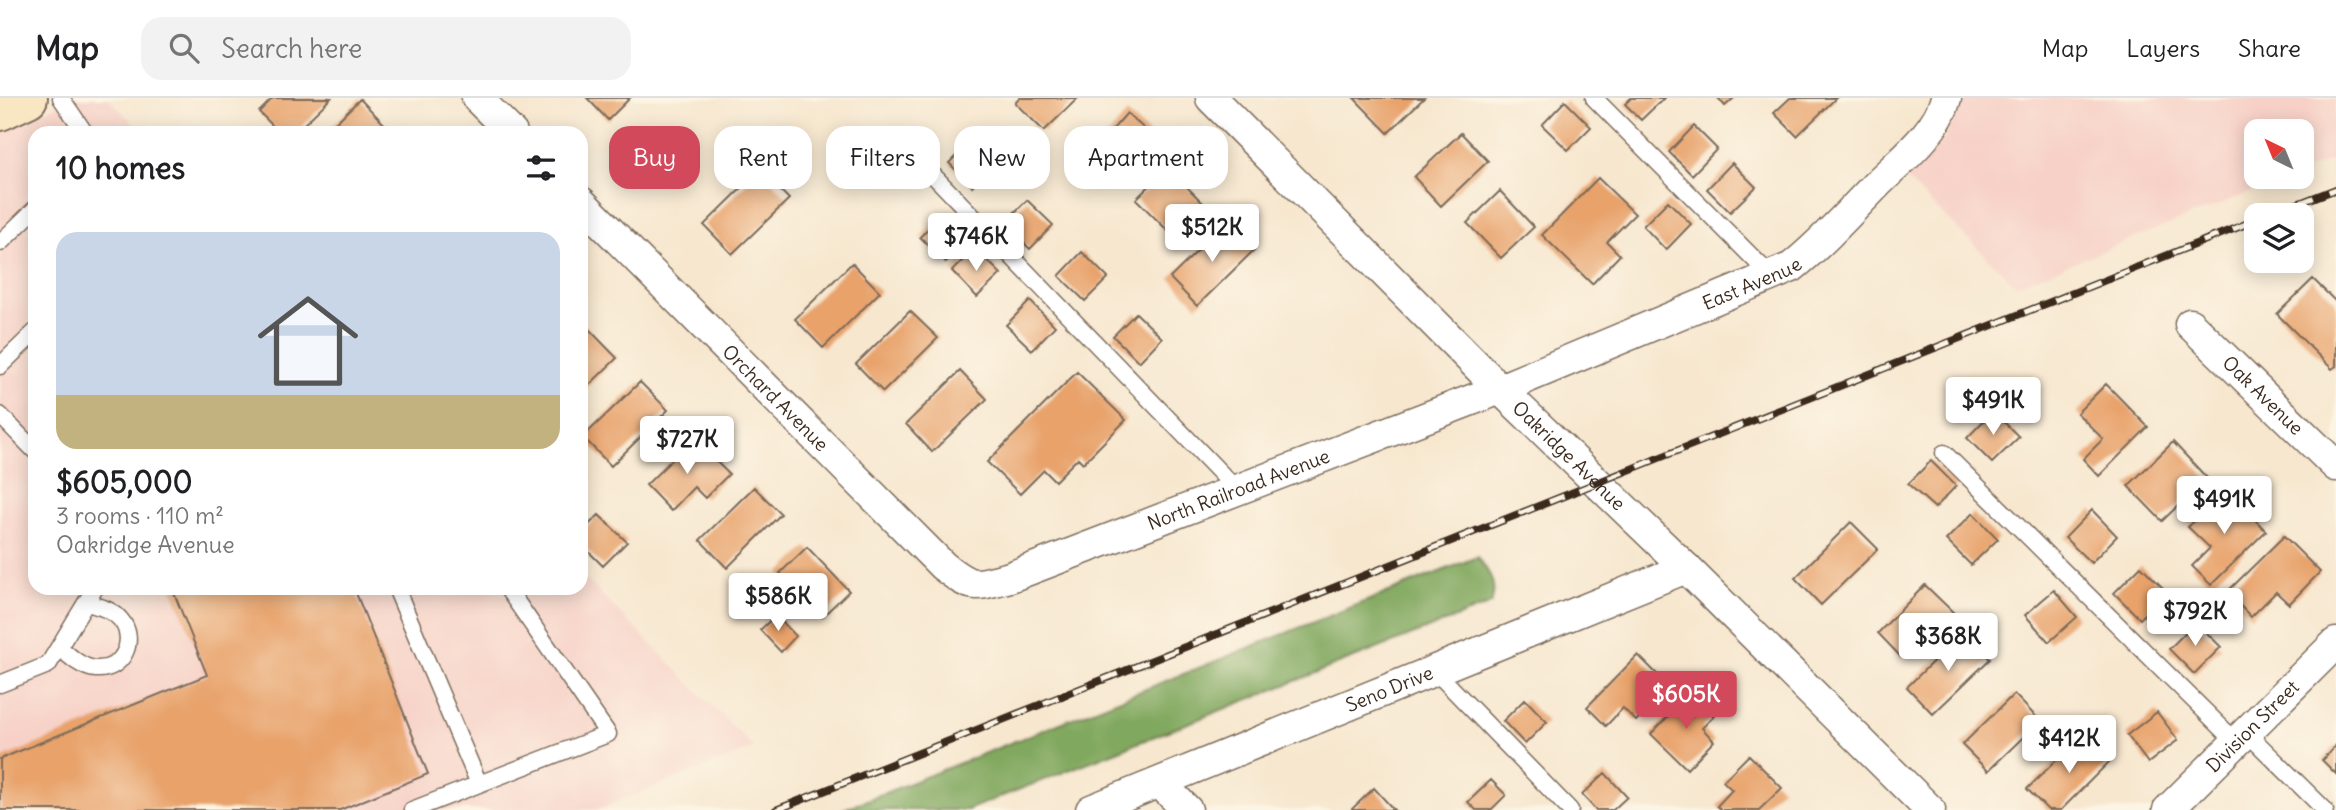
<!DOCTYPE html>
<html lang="en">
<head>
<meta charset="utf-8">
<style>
  :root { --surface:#fff; --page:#f2f2f2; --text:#202124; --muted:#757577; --line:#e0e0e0; --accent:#d1495b }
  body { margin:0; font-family:Delius,sans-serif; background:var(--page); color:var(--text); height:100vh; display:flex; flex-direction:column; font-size:26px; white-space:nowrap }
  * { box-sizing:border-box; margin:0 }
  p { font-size:23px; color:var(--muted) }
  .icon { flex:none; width:38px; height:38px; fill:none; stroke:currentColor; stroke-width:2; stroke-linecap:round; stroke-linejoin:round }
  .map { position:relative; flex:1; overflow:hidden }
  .sheet { position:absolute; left:28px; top:28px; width:560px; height:469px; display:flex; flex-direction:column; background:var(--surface); border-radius:21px; box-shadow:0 4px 18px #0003 }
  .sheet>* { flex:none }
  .top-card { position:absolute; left:609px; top:28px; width:665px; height:63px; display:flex; gap:14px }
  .needle { width:46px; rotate:317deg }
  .fabs { position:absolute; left:2244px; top:21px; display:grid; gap:14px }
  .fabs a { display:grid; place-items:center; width:70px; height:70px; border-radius:14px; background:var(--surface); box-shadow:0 4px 18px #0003; font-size:35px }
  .price { position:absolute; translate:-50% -60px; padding:0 16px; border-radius:7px; background:#fff; color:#222; font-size:23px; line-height:46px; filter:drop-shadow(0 2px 4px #0008) }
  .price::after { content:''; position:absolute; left:50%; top:42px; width:21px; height:16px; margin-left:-10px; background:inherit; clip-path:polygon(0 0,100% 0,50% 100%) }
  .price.active { background:var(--accent); color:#fff }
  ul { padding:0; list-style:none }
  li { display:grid; align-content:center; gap:14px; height:371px; padding:0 28px }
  li span { display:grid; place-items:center; height:217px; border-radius:21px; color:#555 }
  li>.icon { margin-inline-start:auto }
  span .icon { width:126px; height:126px; fill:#fffc; stroke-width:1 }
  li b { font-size:30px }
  h2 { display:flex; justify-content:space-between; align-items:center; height:84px; padding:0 28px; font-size:30px }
  .pill { padding:0 24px; border-radius:21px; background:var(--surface); box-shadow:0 4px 18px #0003; font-size:24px; line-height:63px }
  .pill.active { background:var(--accent); color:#fff }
  header { display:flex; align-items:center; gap:42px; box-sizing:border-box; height:98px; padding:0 35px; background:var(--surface); border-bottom:2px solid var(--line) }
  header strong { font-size:33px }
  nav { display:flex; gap:38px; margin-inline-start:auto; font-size:24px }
  .search { width:490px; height:63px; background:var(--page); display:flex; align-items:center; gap:18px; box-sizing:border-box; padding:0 24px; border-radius:21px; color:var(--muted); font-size:26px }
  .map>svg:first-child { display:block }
</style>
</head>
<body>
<header>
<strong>Map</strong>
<div class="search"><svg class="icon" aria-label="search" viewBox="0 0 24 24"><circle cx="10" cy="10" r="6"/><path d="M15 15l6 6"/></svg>Search here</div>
<nav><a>Map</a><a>Layers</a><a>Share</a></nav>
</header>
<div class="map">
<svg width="2336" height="712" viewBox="0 0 2336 712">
  <rect width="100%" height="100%" fill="#fcf5e5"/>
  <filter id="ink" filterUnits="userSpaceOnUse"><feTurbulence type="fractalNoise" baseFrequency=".0143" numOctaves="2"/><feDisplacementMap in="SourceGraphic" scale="14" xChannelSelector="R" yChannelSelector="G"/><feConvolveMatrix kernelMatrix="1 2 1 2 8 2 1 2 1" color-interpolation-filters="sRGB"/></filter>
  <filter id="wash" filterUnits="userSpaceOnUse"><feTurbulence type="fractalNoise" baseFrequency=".00686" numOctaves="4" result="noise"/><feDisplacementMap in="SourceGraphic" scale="28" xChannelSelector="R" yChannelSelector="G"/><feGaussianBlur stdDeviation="1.57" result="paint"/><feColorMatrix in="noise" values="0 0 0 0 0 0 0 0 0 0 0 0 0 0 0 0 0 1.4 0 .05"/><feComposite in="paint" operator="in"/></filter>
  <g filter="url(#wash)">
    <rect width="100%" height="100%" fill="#f7e7cf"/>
    <!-- built -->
    <path fill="#f7d1c7" d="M 74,0 L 108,0 L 143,35 L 35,35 L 35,490 L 581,490 L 581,476 L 754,650 L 596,712 L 0,712 L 0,33 Z
      M 1959,0 L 2336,0 L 2336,60 L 2301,74 L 2301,33 L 2256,33 L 2256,79 L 2289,79 L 2016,187 L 1906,81 L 1944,42 L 1956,16 Z"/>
    <!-- forest -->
    <path fill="#81a85f" stroke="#5e693e" stroke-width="2" d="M 1477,459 C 1490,475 1498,486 1491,506 L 967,712 L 842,712 Z"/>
    <g id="blocks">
      <!-- building -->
      <path fill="#e8a26b" d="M 273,0 L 331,0 L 295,35 L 280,35 L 259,14 Z
        M 587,0 L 630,0 L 608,22 Z
        M 1020,0 L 1078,0 L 1044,33 L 1015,5 Z
        M 1354,0 L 1424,0 L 1388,35 Z
        M 1631,0 L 1664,0 L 1641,22 L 1625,6 Z
        M 1718,0 L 1734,0 L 1725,8 Z
        M 1790,0 L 1836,0 L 1797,38 L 1774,15 Z
        M 360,1 L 388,30 L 383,35 L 325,35 Z
        M 1565,3 L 1591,29 L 1568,52 L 1542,27 Z
        M 1127,15 L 1152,38 L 1116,79 L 1091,56 Z
        M 1694,28 L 1717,51 L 1692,77 L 1669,54 Z
        M 1461,35 L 1488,63 L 1441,108 L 1414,79 Z
        M 870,38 L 895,63 L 872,87 L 847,62 Z
        M 974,40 L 998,63 L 972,88 L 949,65 Z
        M 1732,65 L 1756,89 L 1730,114 L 1707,91 Z
        M 1168,70 L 1206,108 L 1175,140 L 1136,101 Z
        M 760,72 L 789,101 L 732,156 L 704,127 Z
        M 1598,80 L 1635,116 L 1607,144 L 1620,157 L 1592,186 L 1542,137 Z
        M 1500,93 L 1534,129 L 1501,160 L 1467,125 Z
        M 1027,102 L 1053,127 L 1030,151 L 1004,125 Z
        M 1668,103 L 1691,126 L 1666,152 L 1643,128 Z
        M 943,115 L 969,141 L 946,164 L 920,139 Z
        M 1226,125 L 1254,152 L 1197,208 L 1170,180 Z
        M 975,150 L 1001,176 L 977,199 L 952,173 Z
        M 1082,154 L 1108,180 L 1085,203 L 1059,178 Z
        M 852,165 L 880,194 L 823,250 L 795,221 Z
        M 2313,181 L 2336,204 L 2336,268 L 2332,271 L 2277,216 Z
        M 1030,203 L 1055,228 L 1032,252 L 1006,227 Z
        M 910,213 L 938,240 L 883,294 L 856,266 Z
        M 1136,215 L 1162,240 L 1139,264 L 1113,238 Z
        M 581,223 L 617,260 L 581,295 Z
        M 960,273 L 987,301 L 932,354 L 906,326 Z
        M 1077,274 L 1126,322 L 1083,365 L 1078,360 L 1055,383 L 1044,372 L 1020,396 L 987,364 Z
        M 640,284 L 668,312 L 611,368 L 583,339 Z
        M 2106,286 L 2148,329 L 2099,378 L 2083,361 L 2103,341 L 2077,315 Z
        M 1993,313 L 2019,339 L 1992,365 L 1967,340 Z
        M 693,341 L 729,376 L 705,400 L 694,389 L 671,413 L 646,387 Z
        M 2173,344 L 2207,380 L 2162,423 L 2128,388 Z
        M 1931,363 L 1956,388 L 1935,410 L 1908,386 Z
        M 754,389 L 781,416 L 727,470 L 700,442 Z
        M 2226,392 L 2266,433 L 2211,487 L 2192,468 L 2210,450 L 2188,429 Z
        M 2092,412 L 2117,438 L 2091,465 L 2065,440 Z
        M 1973,415 L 1998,441 L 1971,467 L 1946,442 Z
        M 599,417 L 627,444 L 603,468 L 581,446 L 581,434 Z
        M 1851,424 L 1878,451 L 1821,507 L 1795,480 Z
        M 2284,438 L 2320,474 L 2289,506 L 2276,494 L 2251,519 L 2227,494 Z
        M 807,449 L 849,493 L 822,519 L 780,475 Z
        M 2141,468 L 2167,494 L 2140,521 L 2114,495 Z
        M 1925,487 L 1957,518 L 1925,550 L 1917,543 L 1901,559 L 1878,535 Z
        M 172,490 L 354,490 L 428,676 L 340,712 L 0,712 L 0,661 L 207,577 Z
        M 2054,492 L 2077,519 L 2049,544 L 2025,517 Z
        M 776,517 L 796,538 L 781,554 L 760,532 Z
        M 2196,524 L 2221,549 L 2194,576 L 2169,551 Z
        M 1963,534 L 1990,561 L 1933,616 L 1907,589 Z
        M 1638,557 L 1670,589 L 1636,623 L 1623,610 L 1606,628 L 1587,609 Z
        M 1691,595 L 1714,618 L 1702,630 L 1714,643 L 1687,671 L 1651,636 Z
        M 2014,596 L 2040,623 L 1988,673 L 1962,647 Z
        M 1525,601 L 1547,624 L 1525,646 L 1503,623 Z
        M 2157,614 L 2178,642 L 2148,665 L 2127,637 Z
        M 2083,636 L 2110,663 L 2061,712 L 2048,712 L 2027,691 Z
        M 2336,647 L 2336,676 L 2322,662 Z
        M 1749,657 L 1782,690 L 1759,712 L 1722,712 L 1717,708 L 1732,692 L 1723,683 Z
        M 1605,675 L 1627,699 L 1613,712 L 1596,712 L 1582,697 Z
        M 1491,682 L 1506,697 L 1491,712 L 1476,712 L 1468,704 Z
        M 1374,690 L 1394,712 L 1351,712 Z"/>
    </g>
  </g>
  <g filter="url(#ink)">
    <use href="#blocks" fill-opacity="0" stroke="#7d6c5c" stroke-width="2"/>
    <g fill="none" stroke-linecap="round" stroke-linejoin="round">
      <defs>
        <path id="lane" d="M 61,0 L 85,35
          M 1594,0 L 1772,179
          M 934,78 L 1237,392
          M 0,145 L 35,111
          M 0,268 L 35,234
          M 0,317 L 35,353
          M 1944,355 L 2236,644
          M 396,490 L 479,686
          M 59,549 C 69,558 82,570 96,571 C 123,573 138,541 120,521 C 111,511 98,508 86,505
          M 1434,572 L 1570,712
          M 0,586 L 48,567 L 95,490
          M 2246,634 L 2325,712
          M 412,712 L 608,636 L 507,490"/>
        <g id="street">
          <path d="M 477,0 L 512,35"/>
          <path id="s1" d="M 1211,0 L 1500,291 L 1686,470 L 1930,712"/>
          <path id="s2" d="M 581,104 L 943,468 C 974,492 974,488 1010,479 L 1500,291 L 1792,169 C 1822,145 1849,115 1876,87 C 1901,62 1937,35 1946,0"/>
          <path id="s3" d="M 2190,226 L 2336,368"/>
          <path d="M 1160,685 L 1187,712"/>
          <path id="s4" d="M 1091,712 L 1686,470"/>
          <path id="s5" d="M 2168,712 L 2336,545"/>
        </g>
        <path id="secondary" d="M 0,13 L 28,0"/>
      </defs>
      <!-- lane casing -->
      <use href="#lane" stroke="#7d6c5c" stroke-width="19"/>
      <!-- street casing -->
      <use href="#street" stroke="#7d6c5c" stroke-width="33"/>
      <!-- secondary casing -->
      <use href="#secondary" stroke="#7d6c5c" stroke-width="42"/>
      <!-- lane -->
      <use href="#lane" stroke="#fff" stroke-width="16"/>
      <!-- street -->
      <use href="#street" stroke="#fff" stroke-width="30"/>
      <!-- secondary -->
      <use href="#secondary" stroke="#f9e7c3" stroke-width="38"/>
      <defs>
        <path id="rail" d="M 2269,117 L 2336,91
          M 776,712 L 2256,122"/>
      </defs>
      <!-- rail casing -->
      <use href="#rail" stroke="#3b2a1e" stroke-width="8"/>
      <!-- rail -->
      <use href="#rail" stroke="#fcf5e5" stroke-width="5" stroke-dasharray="16" stroke-linecap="butt"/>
    </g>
  </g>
  <g text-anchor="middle" stroke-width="7" stroke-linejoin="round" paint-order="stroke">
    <!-- street labels -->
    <g font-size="19" fill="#3b2a1e" stroke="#fcf5e5">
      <text dy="7" stroke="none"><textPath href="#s2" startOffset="1384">East Avenue</textPath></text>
      <text dy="7" stroke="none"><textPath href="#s3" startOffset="102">Oak Avenue</textPath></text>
      <text dy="7" stroke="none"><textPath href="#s2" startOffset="276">Orchard Avenue</textPath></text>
      <text dy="7" stroke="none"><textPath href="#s1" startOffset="506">Oakridge Avenue</textPath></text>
      <text dy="7" stroke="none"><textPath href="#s2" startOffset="831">North Railroad Avenue</textPath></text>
      <text dy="7" stroke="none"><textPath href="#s4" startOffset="322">Seno Drive</textPath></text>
      <text dy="7" stroke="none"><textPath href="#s5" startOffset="119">Division Street</textPath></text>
    </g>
  </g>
</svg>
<div class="fabs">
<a><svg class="needle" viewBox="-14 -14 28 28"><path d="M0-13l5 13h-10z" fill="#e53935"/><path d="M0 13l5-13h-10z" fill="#757577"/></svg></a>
<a><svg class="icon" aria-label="layers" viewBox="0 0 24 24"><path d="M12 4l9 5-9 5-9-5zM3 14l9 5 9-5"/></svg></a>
</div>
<b class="price" style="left:1212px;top:166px">$512K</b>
<b class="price" style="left:976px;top:175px">$746K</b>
<b class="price" style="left:1993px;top:339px">$491K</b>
<b class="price" style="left:687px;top:378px">$727K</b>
<b class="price" style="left:2224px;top:438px">$491K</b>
<b class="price" style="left:778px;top:535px">$586K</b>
<b class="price" style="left:2195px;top:550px">$792K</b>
<b class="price" style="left:1948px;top:575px">$368K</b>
<b class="price active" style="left:1686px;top:633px">$605K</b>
<b class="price" style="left:2069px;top:677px">$412K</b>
<div class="top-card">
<a class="pill active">Buy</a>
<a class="pill">Rent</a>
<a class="pill">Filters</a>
<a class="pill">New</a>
<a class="pill">Apartment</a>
</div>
<section class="sheet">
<h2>10 homes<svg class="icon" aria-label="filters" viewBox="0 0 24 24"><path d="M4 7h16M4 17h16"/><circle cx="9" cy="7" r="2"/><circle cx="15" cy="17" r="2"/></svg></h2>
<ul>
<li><span style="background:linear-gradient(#c9d6e8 75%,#c2b280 0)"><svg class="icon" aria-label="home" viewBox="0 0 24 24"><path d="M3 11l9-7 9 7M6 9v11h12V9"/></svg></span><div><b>$605,000</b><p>3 rooms · 110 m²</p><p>Oakridge Avenue</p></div></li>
</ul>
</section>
</div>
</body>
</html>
